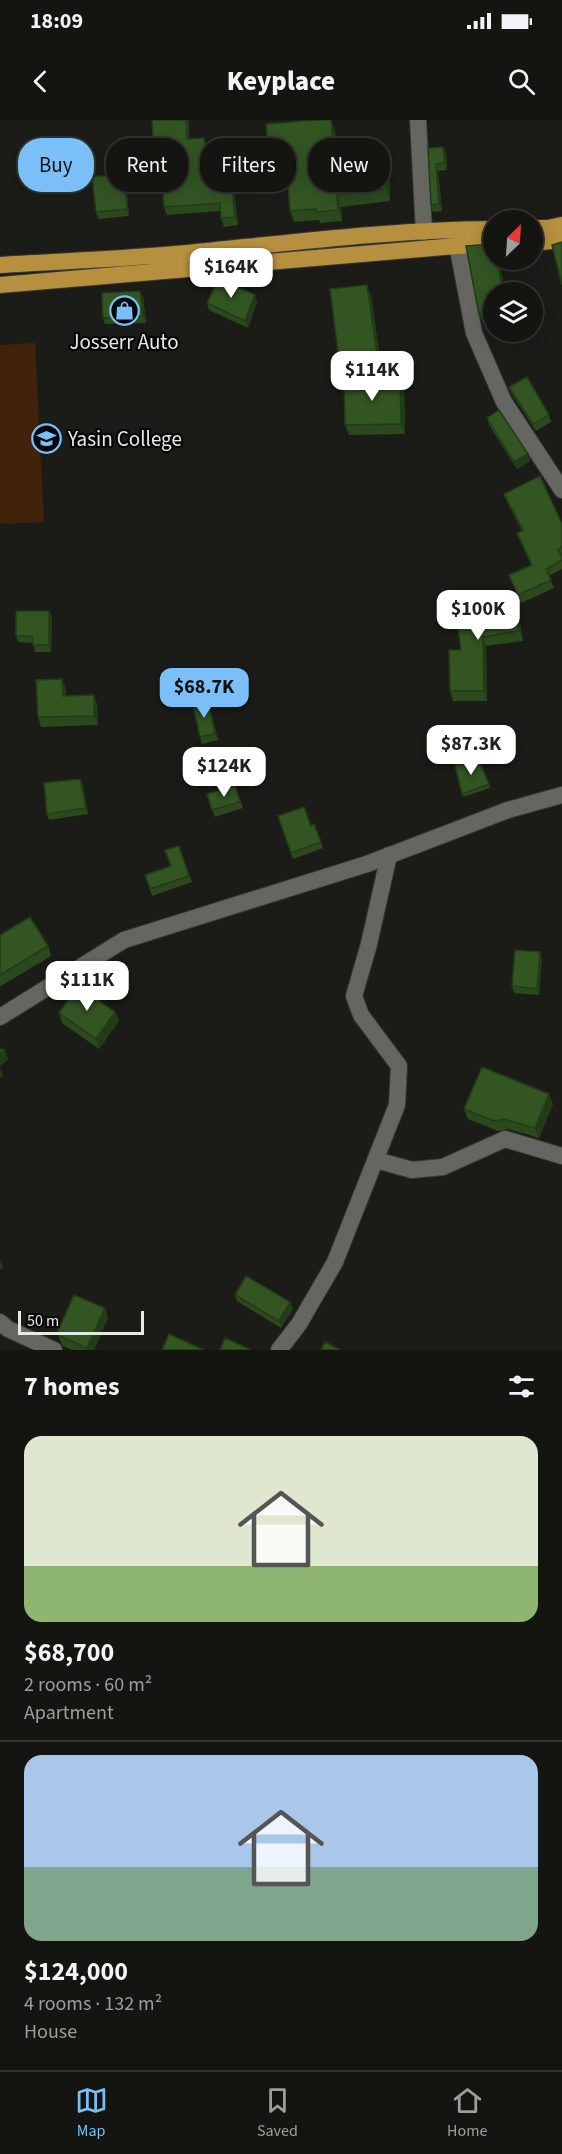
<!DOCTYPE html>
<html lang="en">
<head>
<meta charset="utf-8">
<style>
  :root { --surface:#141511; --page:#1d1e1a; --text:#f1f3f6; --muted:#9d9f9f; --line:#333431; --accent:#7abff8 }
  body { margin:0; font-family:"Source Sans 3",sans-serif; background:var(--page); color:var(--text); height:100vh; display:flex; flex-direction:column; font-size:22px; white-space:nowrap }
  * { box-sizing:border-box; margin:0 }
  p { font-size:20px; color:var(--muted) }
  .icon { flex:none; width:33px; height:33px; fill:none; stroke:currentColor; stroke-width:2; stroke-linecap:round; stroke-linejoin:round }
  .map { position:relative; height:1230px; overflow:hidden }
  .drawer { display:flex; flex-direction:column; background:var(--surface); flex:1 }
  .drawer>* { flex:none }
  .top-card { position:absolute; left:18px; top:18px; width:526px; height:54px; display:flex; gap:12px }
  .needle { width:39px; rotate:25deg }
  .controls { position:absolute; left:483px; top:90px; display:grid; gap:12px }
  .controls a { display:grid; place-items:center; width:60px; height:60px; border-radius:50%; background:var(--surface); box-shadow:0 3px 15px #0003,0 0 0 2px var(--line); font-size:30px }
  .scale { position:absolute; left:18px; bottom:15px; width:126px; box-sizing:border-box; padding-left:6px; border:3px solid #e8e8e5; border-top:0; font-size:16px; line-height:21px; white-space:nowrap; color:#e8e8e5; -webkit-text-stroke:4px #060605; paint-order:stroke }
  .price { position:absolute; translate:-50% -51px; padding:0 14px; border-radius:12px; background:#fff; color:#222; font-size:20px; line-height:39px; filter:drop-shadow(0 2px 3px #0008) }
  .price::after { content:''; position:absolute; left:50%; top:36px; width:18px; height:14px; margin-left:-9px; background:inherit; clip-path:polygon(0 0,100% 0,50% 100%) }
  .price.on { background:var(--accent); color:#111 }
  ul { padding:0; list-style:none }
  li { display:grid; align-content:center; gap:12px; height:318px; padding:0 24px }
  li+li { border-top:2px solid var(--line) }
  li span { display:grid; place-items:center; height:186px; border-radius:18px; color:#555 }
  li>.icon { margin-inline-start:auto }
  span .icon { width:108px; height:108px; fill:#fffc; stroke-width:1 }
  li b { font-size:26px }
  h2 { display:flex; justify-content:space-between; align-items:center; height:72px; padding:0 24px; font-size:26px }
  .pill { padding:0 21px; border-radius:24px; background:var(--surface); box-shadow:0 3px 15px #0003,0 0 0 2px var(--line); font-size:21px; line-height:54px }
  .pill.on { background:var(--accent); color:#111 }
  .status { display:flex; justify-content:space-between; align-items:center; height:42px; padding:0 30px; background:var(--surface); direction:ltr }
  .status svg { height:16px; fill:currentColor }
  header { display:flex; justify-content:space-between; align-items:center; height:78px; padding:0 24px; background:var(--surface); font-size:27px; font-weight:800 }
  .tab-bar { display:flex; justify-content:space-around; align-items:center; height:84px; border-top:2px solid var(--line); background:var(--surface); font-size:16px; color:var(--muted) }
  .tab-bar a { display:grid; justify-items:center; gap:3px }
  .tab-bar .on { color:var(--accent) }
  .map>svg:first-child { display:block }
</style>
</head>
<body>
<div class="status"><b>18:09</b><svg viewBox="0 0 49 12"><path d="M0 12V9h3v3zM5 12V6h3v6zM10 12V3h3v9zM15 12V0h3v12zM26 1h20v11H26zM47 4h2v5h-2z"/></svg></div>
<header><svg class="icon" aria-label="back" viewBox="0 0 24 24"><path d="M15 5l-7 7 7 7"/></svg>Keyplace<svg class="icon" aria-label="search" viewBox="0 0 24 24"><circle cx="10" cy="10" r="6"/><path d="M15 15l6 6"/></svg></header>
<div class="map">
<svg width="562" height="1230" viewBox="0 0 562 1230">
  <rect width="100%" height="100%" fill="#1b1c17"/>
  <!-- green -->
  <path fill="#41230b" d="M 35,223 L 44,402 L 0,404 L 0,225 Z"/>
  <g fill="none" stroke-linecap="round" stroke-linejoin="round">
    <defs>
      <path id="minor" d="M 418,0 L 424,112
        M 0,897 L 124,820 L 367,744 L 508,690 L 562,675
        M 376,1040 L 412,1050 L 443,1047 L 505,1019 L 562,1036
        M 0,1202 L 8,1209 L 54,1230
        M 279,1230 L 299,1204 L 335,1142 L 397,985 L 399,946 L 361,895 L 354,876 L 369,824 L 389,735"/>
      <path id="secondary" d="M 455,114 L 474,213 L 504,282 L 562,370"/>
      <path id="trunk" d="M 532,108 L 548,108 L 562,105
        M 532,123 L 562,120
        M 0,145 C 62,141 125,139 187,133 C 289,123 391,110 494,109
        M 0,165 L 456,126 L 494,124"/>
    </defs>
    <!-- minor casing -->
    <use href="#minor" stroke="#383836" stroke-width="18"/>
    <!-- secondary casing -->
    <use href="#secondary" stroke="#383836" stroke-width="18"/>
    <!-- trunk casing -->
    <use href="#trunk" stroke="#383836" stroke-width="18"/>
    <!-- minor -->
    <use href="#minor" stroke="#656660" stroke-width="16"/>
    <!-- secondary -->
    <use href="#secondary" stroke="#656660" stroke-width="16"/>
    <!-- trunk -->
    <use href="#trunk" stroke="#b6903e" stroke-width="16"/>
  </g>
  <!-- wall -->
  <path fill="#2b491d" d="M 335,10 L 338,46 L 389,54 L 390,81 L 341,87 L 342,101 L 320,103 L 319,100 L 294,102 L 290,91 L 287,51 L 273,52 L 269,40 Z
    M 190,19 L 207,26 L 211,64 L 234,70 L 238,105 L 224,107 L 221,98 L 220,91 L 167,95 L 164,87 L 160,41 L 157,41 L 154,33 Z
    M 428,28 L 446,33 L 447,50 L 438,51 L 442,91 L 433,92 L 431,85 Z
    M 124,54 L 126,61 L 129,96 L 98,99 L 96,92 Z
    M 494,140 L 499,140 L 505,172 L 494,172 L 494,202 L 483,203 L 479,194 Z
    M 140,171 L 143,177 L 146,203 L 105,204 L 103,198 Z
    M 371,175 L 381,244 L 343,248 L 339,239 Z
    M 257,182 L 248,208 L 209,190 L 207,183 Z
    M 509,267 L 549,295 L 551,302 L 536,311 L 512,274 Z
    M 404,269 L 405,314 L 349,315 L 345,305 Z
    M 487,298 L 530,341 L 517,349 L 489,305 Z
    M 504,374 L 562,404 L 562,449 L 549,456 L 554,468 L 521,483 L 509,455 L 531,445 L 517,413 L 522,411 L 507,382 Z
    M 514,479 L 518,489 L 523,521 L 486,526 L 487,581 L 453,581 L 450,571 L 461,530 Z
    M 49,491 L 52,497 L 51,532 L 35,532 L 33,523 L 18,522 L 16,516 Z
    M 62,559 L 66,569 L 66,576 L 97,584 L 98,605 L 41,607 L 38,597 Z
    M 208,581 L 218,620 L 202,624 L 200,617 Z
    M 479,641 L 490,668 L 463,677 L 462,674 Z
    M 80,659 L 83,666 L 88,694 L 49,700 L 47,694 Z
    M 235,665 L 243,688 L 215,697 L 212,690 Z
    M 278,696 L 311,706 L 314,704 L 323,728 L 293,739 Z
    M 179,726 L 192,762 L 152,776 L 145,755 L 171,746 Z
    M 0,815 L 48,826 L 51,836 L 1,866 L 0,865 Z
    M 542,839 L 539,875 L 514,873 L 512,866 Z
    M 115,892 L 119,901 L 99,929 L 62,903 L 59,893 Z
    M 553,984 L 539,1018 L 508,1009 L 498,1011 L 468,999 L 464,989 Z
    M 235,1175 L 290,1182 L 293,1189 L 281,1208 L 237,1181 Z
    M 108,1198 L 94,1230 L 72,1230 L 63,1226 L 61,1222 L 57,1213 Z"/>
  <!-- shaded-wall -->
  <path fill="#233c18" d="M 186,0 L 189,0 L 190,27 L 187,19 Z
    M 331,0 L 335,10 L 339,57 L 335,46 Z
    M 204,18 L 207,26 L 212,72 L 209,64 Z
    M 443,27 L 446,33 L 447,50 L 445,43 Z
    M 385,43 L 389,54 L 390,81 L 386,69 Z
    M 436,44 L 438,51 L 442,91 L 439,84 Z
    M 124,54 L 126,61 L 129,96 L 127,89 Z
    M 231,62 L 234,70 L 238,105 L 235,97 Z
    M 337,75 L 341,87 L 342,101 L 338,90 Z
    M 497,140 L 499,140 L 505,172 L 503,172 Z
    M 367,165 L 371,175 L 381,244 L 377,234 Z
    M 140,171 L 143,177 L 146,203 L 143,196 Z
    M 255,175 L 257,182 L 248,208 L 245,201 Z
    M 400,259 L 404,269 L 405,314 L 401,304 Z
    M 528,334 L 530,341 L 517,349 L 514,342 Z
    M 514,479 L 518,489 L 523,521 L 519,511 Z
    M 49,491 L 52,497 L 51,532 L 49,525 Z
    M 483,517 L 486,526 L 487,581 L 484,571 Z
    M 62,559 L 66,569 L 66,585 L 63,576 Z
    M 94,575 L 97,584 L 98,605 L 94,596 Z
    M 208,581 L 210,588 L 218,620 L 215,614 Z
    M 80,659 L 83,666 L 88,694 L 86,688 Z
    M 540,832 L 542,839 L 539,875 L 537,869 Z
    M 115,892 L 119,901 L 99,929 L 96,919 Z
    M 5,930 L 8,940 L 0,946 L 0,934 Z
    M 0,947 L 3,955 L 0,959 Z
    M 549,974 L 553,984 L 539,1018 L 535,1008 Z
    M 0,1140 L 3,1147 L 0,1150 Z
    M 290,1182 L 293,1189 L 281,1208 L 279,1201 Z
    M 105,1188 L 108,1198 L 94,1230 L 88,1230 L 87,1228 Z"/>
  <!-- building -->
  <path fill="#325522" stroke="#233c18" stroke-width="1.5" d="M 152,0 L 186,0 L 187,19 L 204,18 L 209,64 L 231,62 L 235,97 L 221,98 L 220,83 L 164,87 L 159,32 L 154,33 Z
    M 315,0 L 331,0 L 335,46 L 385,43 L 386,69 L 337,75 L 338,90 L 316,92 L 316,89 L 290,91 L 286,39 L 269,40 L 266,4 Z
    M 443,27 L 445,43 L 436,44 L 439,84 L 431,85 L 428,28 Z
    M 124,54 L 127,89 L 96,92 L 92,57 Z
    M 562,122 L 562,165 L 552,125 Z
    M 494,124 L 494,140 L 497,140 L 503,172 L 494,172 L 494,191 L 479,194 L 466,126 Z
    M 219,158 L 255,175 L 245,201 L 207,183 Z
    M 367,165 L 377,234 L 339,239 L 330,169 Z
    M 140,171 L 143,196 L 103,198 L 102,173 Z
    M 527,257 L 549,295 L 533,304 L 509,267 Z
    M 400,259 L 401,304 L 345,305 L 344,260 Z
    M 499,290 L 528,334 L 514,342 L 487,298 Z
    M 540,356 L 562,404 L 562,427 L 558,429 L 562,437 L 562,440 L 546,449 L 551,460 L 518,475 L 509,455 L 532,445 L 517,413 L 523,410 L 504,374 Z
    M 514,479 L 519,511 L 483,517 L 484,571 L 450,571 L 449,530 L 461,530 L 455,488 Z
    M 16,491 L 49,491 L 49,525 L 33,525 L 32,516 L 16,516 Z
    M 62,559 L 63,576 L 94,575 L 94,596 L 38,597 L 36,560 Z
    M 208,581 L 215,614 L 200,617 L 193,585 Z
    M 479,641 L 489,664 L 462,674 L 455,645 Z
    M 80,659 L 86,688 L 47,694 L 44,663 Z
    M 235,665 L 240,682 L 212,690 L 207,674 Z
    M 304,687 L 311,706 L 314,704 L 321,722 L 291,733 L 278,696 Z
    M 179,726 L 189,756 L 150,769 L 145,755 L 171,746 L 165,730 Z
    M 30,797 L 48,826 L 0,855 L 0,815 Z
    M 515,830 L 540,832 L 537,869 L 512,866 Z
    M 78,865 L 115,892 L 96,919 L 59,893 Z
    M 0,928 L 5,930 L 0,934 Z
    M 482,947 L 549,974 L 535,1008 L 504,999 L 494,1001 L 464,989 Z
    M 246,1156 L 290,1182 L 279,1201 L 235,1175 Z
    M 74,1175 L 105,1188 L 87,1228 L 60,1216 L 57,1213 Z
    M 169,1214 L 204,1230 L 162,1230 Z
    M 225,1218 L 251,1230 L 220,1230 Z
    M 325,1222 L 341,1230 L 321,1230 Z"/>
  <!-- icons -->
  <defs>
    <symbol id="shop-ring" viewBox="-11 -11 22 22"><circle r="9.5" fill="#060605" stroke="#7abff8" stroke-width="1.5"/><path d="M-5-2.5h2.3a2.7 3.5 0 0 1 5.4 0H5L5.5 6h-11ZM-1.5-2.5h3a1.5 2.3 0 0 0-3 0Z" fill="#7abff8"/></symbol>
    <symbol id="university-ring" viewBox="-11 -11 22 22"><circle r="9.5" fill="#060605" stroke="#7abff8" stroke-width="1.5"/><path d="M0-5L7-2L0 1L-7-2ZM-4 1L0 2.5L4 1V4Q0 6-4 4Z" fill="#7abff8"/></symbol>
  </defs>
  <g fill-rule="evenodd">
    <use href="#shop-ring" x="108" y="174" width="33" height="33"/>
    <use href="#university-ring" x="30" y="302" width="33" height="33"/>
  </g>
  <g text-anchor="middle" stroke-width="4.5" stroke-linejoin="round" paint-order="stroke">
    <!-- poi labels -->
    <g font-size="21" fill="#e8e8e5" stroke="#060605">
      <text x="124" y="229">Josserr Auto</text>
      <text x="68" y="326" text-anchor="start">Yasin College</text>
    </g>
  </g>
</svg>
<div class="controls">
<a><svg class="needle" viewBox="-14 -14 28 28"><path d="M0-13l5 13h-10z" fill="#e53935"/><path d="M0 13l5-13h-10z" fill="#9d9f9f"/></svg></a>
<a><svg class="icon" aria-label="layers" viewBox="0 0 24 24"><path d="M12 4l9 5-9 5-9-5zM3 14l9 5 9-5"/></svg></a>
</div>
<div class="scale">50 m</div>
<b class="price" style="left:231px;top:179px">$164K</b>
<b class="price" style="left:372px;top:282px">$114K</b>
<b class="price" style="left:478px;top:521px">$100K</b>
<b class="price on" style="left:204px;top:599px">$68.7K</b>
<b class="price" style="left:471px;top:656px">$87.3K</b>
<b class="price" style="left:224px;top:678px">$124K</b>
<b class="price" style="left:87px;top:892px">$111K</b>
<div class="top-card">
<a class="pill on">Buy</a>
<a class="pill">Rent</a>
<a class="pill">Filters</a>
<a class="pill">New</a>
</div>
</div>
<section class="drawer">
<h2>7 homes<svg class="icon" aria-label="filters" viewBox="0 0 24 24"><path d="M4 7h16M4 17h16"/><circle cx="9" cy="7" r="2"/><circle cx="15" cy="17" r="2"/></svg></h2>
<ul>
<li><span style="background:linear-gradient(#dfe7d0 70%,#8fb573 0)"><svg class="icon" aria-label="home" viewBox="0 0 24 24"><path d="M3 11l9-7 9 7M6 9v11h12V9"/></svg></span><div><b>$68,700</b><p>2 rooms · 60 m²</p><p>Apartment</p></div></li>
<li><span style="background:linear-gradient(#a9c7e8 60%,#7fa58c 0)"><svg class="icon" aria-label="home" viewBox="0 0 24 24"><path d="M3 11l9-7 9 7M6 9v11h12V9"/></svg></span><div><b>$124,000</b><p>4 rooms · 132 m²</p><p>House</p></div></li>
</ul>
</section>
<nav class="tab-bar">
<a class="on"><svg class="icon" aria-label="map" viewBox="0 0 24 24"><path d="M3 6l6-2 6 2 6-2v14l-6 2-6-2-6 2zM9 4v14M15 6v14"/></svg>Map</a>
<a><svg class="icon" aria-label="saved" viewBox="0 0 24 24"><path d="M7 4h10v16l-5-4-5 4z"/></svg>Saved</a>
<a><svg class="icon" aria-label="home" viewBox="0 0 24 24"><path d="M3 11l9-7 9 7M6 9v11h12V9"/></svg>Home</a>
</nav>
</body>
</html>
